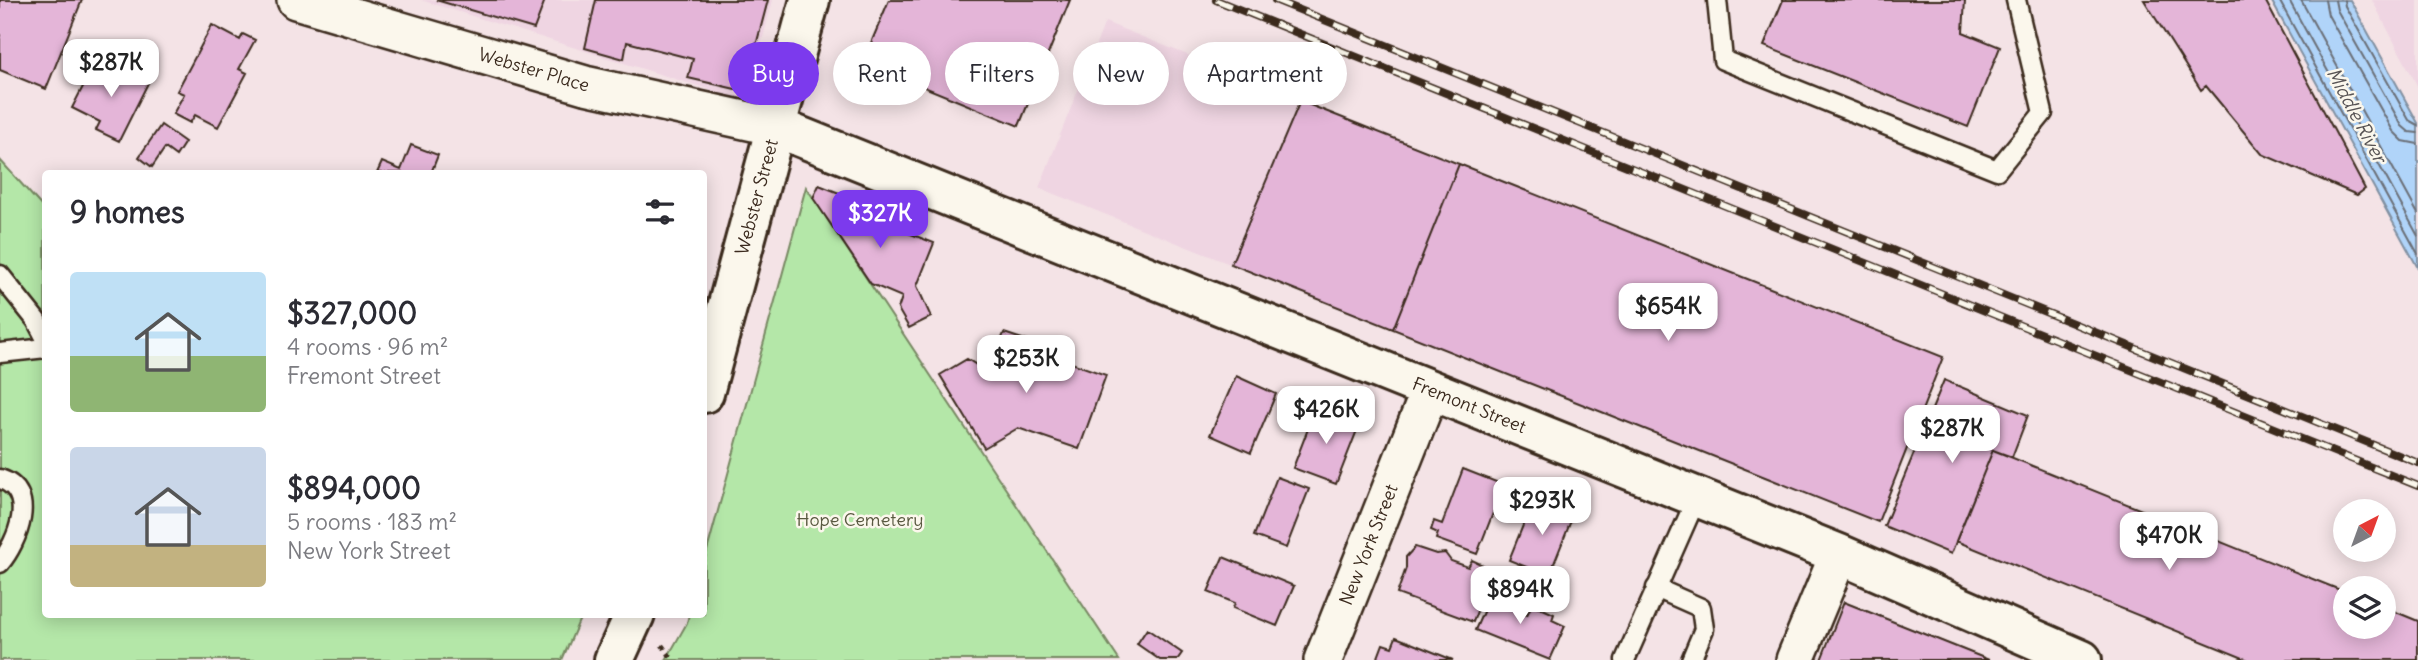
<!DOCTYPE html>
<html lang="en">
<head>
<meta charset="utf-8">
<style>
  :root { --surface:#fff; --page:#f2f2f3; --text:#2b2b33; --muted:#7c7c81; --accent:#7c3aed }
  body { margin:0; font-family:Delius,sans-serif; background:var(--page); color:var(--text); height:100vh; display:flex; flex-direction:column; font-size:26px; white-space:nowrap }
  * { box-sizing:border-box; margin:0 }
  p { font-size:23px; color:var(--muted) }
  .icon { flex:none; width:38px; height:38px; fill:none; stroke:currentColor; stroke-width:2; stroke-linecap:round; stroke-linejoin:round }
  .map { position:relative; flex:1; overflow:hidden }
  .panel { position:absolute; left:42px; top:170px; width:665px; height:448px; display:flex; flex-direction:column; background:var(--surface); border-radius:7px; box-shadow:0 4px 18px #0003 }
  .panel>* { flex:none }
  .banner { position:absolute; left:728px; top:42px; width:665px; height:63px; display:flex; gap:14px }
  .needle { width:46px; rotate:41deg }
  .fabs { position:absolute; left:2333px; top:499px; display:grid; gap:14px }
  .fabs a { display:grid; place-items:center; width:63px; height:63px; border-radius:50%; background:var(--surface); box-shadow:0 4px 18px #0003; font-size:35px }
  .price { position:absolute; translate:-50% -60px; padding:0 16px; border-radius:14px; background:#fff; color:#222; font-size:23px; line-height:46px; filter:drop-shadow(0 2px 4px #0008) }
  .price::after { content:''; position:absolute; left:50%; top:42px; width:21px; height:16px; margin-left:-10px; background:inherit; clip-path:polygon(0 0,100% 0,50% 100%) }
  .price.selected { background:var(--accent); color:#fff }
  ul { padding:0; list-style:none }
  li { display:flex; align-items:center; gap:21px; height:175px; padding:0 28px }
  li span { display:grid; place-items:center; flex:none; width:196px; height:140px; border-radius:7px; color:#555 }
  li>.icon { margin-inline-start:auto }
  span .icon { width:84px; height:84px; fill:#fffc; stroke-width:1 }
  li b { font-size:30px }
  h2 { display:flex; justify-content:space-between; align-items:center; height:84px; padding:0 28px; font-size:30px }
  .tag { padding:0 24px; border-radius:32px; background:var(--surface); box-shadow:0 4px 18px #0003; font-size:24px; line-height:63px }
  .tag.selected { background:var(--accent); color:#fff }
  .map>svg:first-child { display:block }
</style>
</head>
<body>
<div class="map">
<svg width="2418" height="660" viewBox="0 0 2418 660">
  <rect width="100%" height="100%" fill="#f4e3e6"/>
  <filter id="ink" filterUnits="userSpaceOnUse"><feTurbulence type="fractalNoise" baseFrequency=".0143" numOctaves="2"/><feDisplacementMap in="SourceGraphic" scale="14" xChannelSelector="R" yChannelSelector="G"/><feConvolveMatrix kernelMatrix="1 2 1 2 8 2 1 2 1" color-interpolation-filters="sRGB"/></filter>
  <g filter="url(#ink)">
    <!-- built -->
    <path fill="#efd5e2" d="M 421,0 L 773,0 L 746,101 Z
      M 2372,0 L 2418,0 L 2418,87 Z
      M 1105,22 L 1943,357 L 1878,522 L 1039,188 Z"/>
    <!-- green -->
    <path fill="#b4e7a8" stroke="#788863" stroke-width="2" d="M 0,160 L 45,210 L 46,614 L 582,614 L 562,660 L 0,660 Z
      M 806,187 L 1119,660 L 666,660 L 687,623 L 689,614 L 704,614 L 704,562 Z"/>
    <!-- water -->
    <path fill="#b0d4f9" stroke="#8190a1" stroke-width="2" d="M 2271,0 L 2350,0 L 2418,123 L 2418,268 Z"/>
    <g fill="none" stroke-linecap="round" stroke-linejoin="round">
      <!-- shore -->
      <path stroke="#6a6e76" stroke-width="2" d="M 2279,0 L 2418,254
        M 2289,0 L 2418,236
        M 2301,0 L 2418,214
        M 2325,0 L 2328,15 L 2393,131 L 2403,141 L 2418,144
        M 2335,0 L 2337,10 L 2402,126 L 2409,132 L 2418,133
        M 2344,0 L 2345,6 L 2409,120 L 2418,125"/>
    </g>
    <!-- building -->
    <path fill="#e4b5d8" stroke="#3b2a1e" stroke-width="2" d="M 0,0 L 82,0 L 46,89 L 0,70 Z
      M 436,0 L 545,0 L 534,29 Z
      M 596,0 L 768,0 L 744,91 L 688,78 L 693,59 L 627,42 L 624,59 L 585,48 Z
      M 889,0 L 1070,0 L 1019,126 L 863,62 Z
      M 1783,0 L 1965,0 L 1963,32 L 2000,47 L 1968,127 L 1764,46 Z
      M 2144,0 L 2265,0 L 2365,189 L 2357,195 L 2262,154 L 2206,86 L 2201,90 Z
      M 212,25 L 240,40 L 243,34 L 255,40 L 239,69 L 247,73 L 218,127 L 195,115 L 190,123 L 173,114 L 184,94 L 177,91 Z
      M 94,65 L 115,75 L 120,67 L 149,81 L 119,141 L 96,130 L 100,122 L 72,108 Z
      M 1300,101 L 1459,164 L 1393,329 L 1231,264 Z
      M 161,125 L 185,142 L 176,156 L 165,148 L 152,167 L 139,157 Z
      M 411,145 L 438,155 L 431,173 L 377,173 L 382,162 L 401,170 Z
      M 1459,164 L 1943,357 L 1878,522 L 1393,329 Z
      M 819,185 L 890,213 L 885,224 L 934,243 L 917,286 L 931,317 L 909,328 L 898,309 L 902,297 L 871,284 L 813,198 Z
      M 1004,333 L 1028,341 L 1026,347 L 1106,375 L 1079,449 L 1018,428 L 984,448 L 940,375 L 967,359 L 989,373 Z
      M 1236,376 L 1276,394 L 1251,453 L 1210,435 Z
      M 1944,380 L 2028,415 L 2012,457 L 1993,450 L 1951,554 L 1884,526 Z
      M 1316,408 L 1359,425 L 1336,484 L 1293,468 Z
      M 1993,450 L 2345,592 L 2345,626 L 2384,626 L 2384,607 L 2418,621 L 2418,660 L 2248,660 L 1956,541 Z
      M 1463,469 L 1504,485 L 1477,554 L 1436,539 L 1438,533 L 1431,530 L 1434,521 L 1442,524 Z
      M 1277,477 L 1309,489 L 1286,548 L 1254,536 Z
      M 1534,498 L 1574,513 L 1549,576 L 1509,560 Z
      M 1415,547 L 1436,554 L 1445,553 L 1451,561 L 1468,567 L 1472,560 L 1485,566 L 1483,574 L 1490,576 L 1473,622 L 1397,594 L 1406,568 L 1406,557 Z
      M 1223,557 L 1294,586 L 1277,626 L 1233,608 L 1235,603 L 1208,592 Z
      M 1494,587 L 1510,594 L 1505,606 L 1527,615 L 1532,604 L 1554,614 L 1552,620 L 1565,626 L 1550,660 L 1475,630 Z
      M 1844,602 L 1989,660 L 1821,660 Z
      M 1147,629 L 1182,653 L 1177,660 L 1160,660 L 1137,644 Z
      M 1396,637 L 1453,660 L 1377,660 L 1383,644 L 1392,647 Z"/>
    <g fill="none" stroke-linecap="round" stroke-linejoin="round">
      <defs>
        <path id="service" d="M 1717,0 L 1723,60 L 1997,170 L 2043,113 L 2016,0
          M 0,275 L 36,320 L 46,339
          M 0,353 L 46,348
          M 0,479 C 39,491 17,543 0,563
          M 1656,588 L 1701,608 L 1704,629 L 1691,660
          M 1625,660 L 1697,497"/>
        <g id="minor">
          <path id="s1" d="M 296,0 L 585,85 L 776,127"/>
          <path id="s2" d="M 1323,660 L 1430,391"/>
          <path d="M 1795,660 L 1839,554"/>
        </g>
        <g id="tertiary">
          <path id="s3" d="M 776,127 L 1839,554 L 2082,660"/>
        </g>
        <g id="secondary">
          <path id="s4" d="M 704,393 L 810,0"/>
          <path d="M 614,660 L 635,614"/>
        </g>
      </defs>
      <!-- service casing -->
      <use href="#service" stroke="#3b2a1e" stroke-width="23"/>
      <!-- minor casing -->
      <use href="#minor" stroke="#3b2a1e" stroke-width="42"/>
      <!-- tertiary casing -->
      <use href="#tertiary" stroke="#3b2a1e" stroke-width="44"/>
      <!-- secondary casing -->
      <use href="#secondary" stroke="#3b2a1e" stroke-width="44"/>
      <!-- path -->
      <path stroke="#3b2a1e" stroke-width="4.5" stroke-dasharray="5 5" stroke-linecap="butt" d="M 662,645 L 673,660"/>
      <!-- service -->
      <use href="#service" stroke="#fbf7ec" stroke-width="18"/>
      <!-- minor -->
      <use href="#minor" stroke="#fbf7ec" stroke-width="37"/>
      <!-- tertiary -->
      <use href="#tertiary" stroke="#fbf7ec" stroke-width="38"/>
      <!-- secondary -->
      <use href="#secondary" stroke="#fbf7ec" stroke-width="38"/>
      <defs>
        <path id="rail" d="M 1216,0 L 2418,486
          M 1275,0 L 2418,463"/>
      </defs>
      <!-- rail casing -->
      <use href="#rail" stroke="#3b2a1e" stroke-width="8"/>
      <!-- rail -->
      <use href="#rail" stroke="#fbf7ec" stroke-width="5" stroke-dasharray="16" stroke-linecap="butt"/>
    </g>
  </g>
  <g text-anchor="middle" stroke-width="5" stroke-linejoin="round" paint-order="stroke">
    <!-- street labels -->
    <g font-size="18" fill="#3b2a1e" stroke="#fbf7ec">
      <text dy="6" stroke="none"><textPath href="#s1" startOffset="248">Webster Place</textPath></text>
      <text dy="6" stroke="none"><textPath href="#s4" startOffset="203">Webster Street</textPath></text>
      <text dy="6" stroke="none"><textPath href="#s3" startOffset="747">Fremont Street</textPath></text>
      <text dy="6" stroke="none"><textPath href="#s2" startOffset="124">New York Street</textPath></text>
    </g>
    <!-- park labels -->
    <g font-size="18" fill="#595940" stroke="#fbf7ec">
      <text x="860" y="526">Hope Cemetery</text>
    </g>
    <!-- water labels -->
    <g font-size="19" font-style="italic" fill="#585455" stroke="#fbf7ec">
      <text transform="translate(2357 115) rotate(62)" y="7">Middle River</text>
    </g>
  </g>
</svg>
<div class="fabs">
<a><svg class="needle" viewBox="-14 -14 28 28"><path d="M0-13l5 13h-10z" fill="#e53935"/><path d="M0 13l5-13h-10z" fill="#7c7c81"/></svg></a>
<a><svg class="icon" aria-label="layers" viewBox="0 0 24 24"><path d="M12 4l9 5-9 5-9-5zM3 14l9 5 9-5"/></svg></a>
</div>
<b class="price" style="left:111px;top:99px">$287K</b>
<b class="price selected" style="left:880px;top:250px">$327K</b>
<b class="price" style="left:1668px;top:343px">$654K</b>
<b class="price" style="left:1026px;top:395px">$253K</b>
<b class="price" style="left:1326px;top:446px">$426K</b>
<b class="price" style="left:1952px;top:465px">$287K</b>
<b class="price" style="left:1542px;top:537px">$293K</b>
<b class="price" style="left:2169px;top:572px">$470K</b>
<b class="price" style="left:1520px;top:626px">$894K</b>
<div class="banner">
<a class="tag selected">Buy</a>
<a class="tag">Rent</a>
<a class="tag">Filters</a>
<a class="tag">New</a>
<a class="tag">Apartment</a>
</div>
<section class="panel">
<h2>9 homes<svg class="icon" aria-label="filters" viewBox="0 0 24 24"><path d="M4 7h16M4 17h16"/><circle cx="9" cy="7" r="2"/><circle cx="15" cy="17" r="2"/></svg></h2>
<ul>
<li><span style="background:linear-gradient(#bfe0f5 60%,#8fb573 0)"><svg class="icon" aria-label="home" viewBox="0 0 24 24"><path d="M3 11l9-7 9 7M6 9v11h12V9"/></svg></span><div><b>$327,000</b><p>4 rooms · 96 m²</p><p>Fremont Street</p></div></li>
<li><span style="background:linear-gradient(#c9d6e8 70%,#c2b280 0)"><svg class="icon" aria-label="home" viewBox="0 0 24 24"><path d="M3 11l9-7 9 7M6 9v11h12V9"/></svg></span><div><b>$894,000</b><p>5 rooms · 183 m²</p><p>New York Street</p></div></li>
</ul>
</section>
</div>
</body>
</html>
